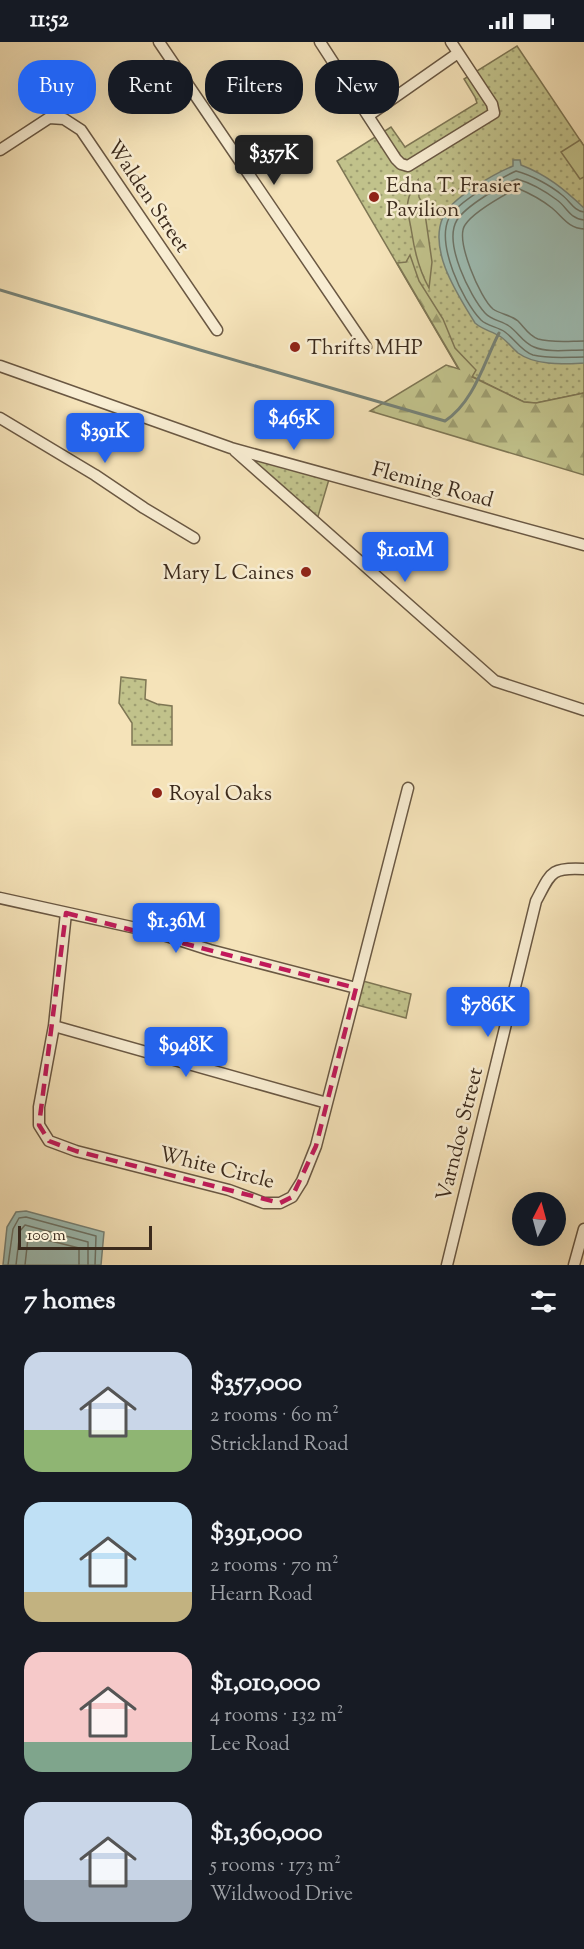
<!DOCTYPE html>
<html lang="en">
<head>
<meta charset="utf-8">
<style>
  :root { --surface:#171b24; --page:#242831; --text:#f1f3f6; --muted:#9ea1a6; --accent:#2563eb }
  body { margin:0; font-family:"Sorts Mill Goudy",serif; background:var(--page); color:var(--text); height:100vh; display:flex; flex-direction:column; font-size:22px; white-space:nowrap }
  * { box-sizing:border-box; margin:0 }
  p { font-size:20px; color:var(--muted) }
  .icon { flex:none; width:33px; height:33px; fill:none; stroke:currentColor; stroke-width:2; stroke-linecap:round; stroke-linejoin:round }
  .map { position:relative; height:1223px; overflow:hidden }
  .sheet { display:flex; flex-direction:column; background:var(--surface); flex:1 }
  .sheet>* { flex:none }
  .guide { position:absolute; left:18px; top:18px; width:549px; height:54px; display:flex; gap:12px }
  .needle { width:39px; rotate:6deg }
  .buttons { position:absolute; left:512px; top:1150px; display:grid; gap:12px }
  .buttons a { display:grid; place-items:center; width:54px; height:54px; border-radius:50%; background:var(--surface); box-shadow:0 6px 24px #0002; font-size:30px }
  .scale { position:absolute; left:18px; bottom:15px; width:134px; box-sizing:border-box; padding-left:6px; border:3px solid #3b2a1c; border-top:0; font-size:16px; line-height:21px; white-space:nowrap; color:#3b2a1c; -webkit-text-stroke:4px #f8edd2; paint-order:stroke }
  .price { position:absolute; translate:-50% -51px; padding:0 14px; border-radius:6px; background:var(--accent); color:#fff; font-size:20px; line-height:39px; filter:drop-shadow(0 2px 3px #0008) }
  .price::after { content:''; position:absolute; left:50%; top:36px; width:18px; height:14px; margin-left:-9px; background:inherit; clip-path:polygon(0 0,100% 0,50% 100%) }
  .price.on { background:#222; color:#fff }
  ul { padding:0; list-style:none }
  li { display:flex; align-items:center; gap:18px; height:150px; padding:0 24px }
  li span { display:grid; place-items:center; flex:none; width:168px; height:120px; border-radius:18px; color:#555 }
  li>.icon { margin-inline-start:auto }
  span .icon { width:72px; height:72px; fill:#fffc; stroke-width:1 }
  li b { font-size:26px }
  h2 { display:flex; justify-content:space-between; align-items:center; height:72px; padding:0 24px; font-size:26px }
  .tag { padding:0 21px; border-radius:24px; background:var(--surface); box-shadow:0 6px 24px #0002; font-size:21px; line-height:54px }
  .tag.on { background:var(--accent); color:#fff }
  .status { display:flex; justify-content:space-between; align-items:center; height:42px; padding:0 30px; background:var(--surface); direction:ltr }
  .status svg { height:16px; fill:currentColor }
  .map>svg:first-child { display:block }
</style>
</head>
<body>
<div class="status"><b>11:52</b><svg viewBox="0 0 49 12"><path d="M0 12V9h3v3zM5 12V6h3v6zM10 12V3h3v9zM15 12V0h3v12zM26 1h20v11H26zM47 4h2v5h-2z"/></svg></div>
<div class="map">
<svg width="584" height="1223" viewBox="0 0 584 1223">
  <defs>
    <pattern id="green-dots" width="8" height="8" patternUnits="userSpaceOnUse" patternTransform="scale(1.5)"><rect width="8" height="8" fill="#c1c28b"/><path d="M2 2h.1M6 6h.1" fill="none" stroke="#9e9e71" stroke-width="1.8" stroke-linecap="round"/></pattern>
    <pattern id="forest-firs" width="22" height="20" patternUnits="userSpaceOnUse" patternTransform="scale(1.5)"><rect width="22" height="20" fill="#c1c28b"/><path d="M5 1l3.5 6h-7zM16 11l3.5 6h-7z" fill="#9e9e71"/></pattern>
  </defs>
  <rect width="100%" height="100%" fill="#f5e3b9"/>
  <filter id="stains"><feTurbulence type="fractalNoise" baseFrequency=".00333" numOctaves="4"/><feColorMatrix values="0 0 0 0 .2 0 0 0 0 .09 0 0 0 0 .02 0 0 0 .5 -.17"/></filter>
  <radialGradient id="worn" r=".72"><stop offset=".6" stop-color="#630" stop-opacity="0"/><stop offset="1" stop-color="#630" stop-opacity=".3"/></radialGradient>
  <!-- green -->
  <path fill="url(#green-dots)" stroke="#7e7654" stroke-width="1.5" d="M 517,4 L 584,104 L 584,351 L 536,361 L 524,360 L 459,328 L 337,119 L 391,85 L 405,105 L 477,61 L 475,55 L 464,37 Z
    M 246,410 L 330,434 L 316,481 L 243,416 Z
    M 121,635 L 146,638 L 145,657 L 157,662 L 172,664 L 172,703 L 132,703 L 132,681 L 119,661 Z
    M 363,939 L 411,952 L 406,976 L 357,963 Z"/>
  <!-- forest -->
  <path fill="url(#forest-firs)" stroke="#7e7654" stroke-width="1.5" d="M 418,138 L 419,155 L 424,165 L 432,220 L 429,246 C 419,228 415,212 412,192 C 408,167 402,161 418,138 Z
    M 410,213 L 419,239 L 443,277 L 455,306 L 476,328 L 472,335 L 524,360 L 536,361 L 584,351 L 584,433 L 370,369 L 446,323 L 459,327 L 397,221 L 406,220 Z"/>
  <!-- pitch -->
  <path fill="#c1c28b" stroke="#7e7654" stroke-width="1.5" d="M 580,98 L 584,104 L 584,135 L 580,137 L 561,110 Z"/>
  <!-- water -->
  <path fill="#9dbdb4" stroke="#768277" stroke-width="1.5" d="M 513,118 L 520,118 L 521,123 C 547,133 564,147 584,166 L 584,321 C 563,322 536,324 518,311 C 512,306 507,299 501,295 C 492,289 483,288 475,281 C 458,253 428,209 443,175 C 451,156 494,132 513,124 Z
    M 26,1169 L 104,1190 L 101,1223 L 3,1223 L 7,1185 L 16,1170 Z"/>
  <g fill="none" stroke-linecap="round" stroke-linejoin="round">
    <!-- shore -->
    <path stroke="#6c7468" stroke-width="1.5" d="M 584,170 C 574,169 570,159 562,153 C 550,143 531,133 516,129 C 499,137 458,159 449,176 C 436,202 462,258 481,278 C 487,284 498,285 505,290 C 515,297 521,309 533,313 C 549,317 568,315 584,315
      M 584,178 C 570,177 567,165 557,158 C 545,149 531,141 517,137 C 501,143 466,164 457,178 C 443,201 470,254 485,271 C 491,278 502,279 509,284 C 518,290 523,301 534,305 C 548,311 569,308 584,308
      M 584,187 C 568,186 563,175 552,166 C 542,158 529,151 517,146 C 504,153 473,170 465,183 C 455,198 480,256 493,267 C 500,272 511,273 518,279 C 524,285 529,294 538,297 C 552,301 570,299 584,299
      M 8,1223 L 13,1187 L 19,1176 L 26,1175 L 96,1194 L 95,1223
      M 16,1223 L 20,1189 L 25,1183 L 88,1200 L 88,1223
      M 25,1223 L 28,1196 L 31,1194 L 79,1206 L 79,1223"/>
    <!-- stream -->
    <path stroke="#768277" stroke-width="3" d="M 0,248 L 200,308 L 445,379 C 474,360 484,320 499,291"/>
    <defs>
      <path id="minor" d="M 159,0 L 366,305
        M 320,0 L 396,117 L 401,122 L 408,124 L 494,71 L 492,62 L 451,0
        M 368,74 L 458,11
        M 0,108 L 49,76 L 64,77 L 81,88 L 217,288
        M 0,324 L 231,406 L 584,503
        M 0,376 L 95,433 L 144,466 L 194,496
        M 235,409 L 495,639 L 584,668
        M 0,856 L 154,890 L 210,908 L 356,946
        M 66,871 L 54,984 L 39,1065 L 39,1083 L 49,1099 L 76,1109 L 229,1148 L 264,1161 L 280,1161 L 292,1155 L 302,1139 L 316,1104 L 408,746
        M 54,984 L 327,1061
        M 447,1223 L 536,859 C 551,831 550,825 584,827
        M 574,1223 L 584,1187"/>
    </defs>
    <!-- minor casing -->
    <use href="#minor" stroke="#6a5843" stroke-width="13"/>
    <!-- minor -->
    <use href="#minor" stroke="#f8edd2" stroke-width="10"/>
  </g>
  <!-- marked area -->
  <path fill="none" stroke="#c2185b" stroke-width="4.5" stroke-dasharray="12 8" stroke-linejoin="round" d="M 66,871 L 356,946 L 316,1104 L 292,1155 L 280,1161 L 76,1109 L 49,1099 L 39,1083 Z"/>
  <!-- markers -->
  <g fill="#8f2418" stroke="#f8edd2" stroke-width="2">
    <circle cx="374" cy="155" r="6"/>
    <circle cx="295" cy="305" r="6"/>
    <circle cx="306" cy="530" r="6"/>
    <circle cx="157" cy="751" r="6"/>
  </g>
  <g text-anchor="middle" stroke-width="5" stroke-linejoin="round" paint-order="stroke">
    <!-- poi labels -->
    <g font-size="21" fill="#3b2a1c" stroke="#f8edd2" text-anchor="start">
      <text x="386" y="150">Edna T. Frasier<tspan x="386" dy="24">Pavilion</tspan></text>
      <text x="307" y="312">Thrifts MHP</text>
      <text x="294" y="537" text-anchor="end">Mary L Caines</text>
      <text x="169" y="758">Royal Oaks</text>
    </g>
    <!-- street labels -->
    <g font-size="21" fill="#3b2a1c" stroke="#f8edd2">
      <text transform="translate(149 154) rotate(56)" y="7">Walden Street</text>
      <text transform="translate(433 442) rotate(15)" y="7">Fleming Road</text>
      <text transform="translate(459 1092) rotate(-76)" y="7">Varndoe Street</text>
      <text transform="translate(217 1125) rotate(14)" y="7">White Circle</text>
    </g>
  </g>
  <rect width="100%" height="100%" filter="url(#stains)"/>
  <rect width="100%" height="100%" fill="url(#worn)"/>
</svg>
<div class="buttons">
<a><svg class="needle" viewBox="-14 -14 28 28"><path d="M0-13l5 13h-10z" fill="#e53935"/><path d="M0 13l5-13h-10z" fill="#9ea1a6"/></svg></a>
</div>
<div class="scale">100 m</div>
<b class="price on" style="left:274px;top:144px">$357K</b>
<b class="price" style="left:294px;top:409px">$465K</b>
<b class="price" style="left:105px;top:422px">$391K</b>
<b class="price" style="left:405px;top:541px">$1.01M</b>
<b class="price" style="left:176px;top:912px">$1.36M</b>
<b class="price" style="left:488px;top:996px">$786K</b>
<b class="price" style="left:186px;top:1036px">$948K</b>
<div class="guide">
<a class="tag on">Buy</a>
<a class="tag">Rent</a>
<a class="tag">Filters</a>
<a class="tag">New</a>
</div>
</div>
<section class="sheet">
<h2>7 homes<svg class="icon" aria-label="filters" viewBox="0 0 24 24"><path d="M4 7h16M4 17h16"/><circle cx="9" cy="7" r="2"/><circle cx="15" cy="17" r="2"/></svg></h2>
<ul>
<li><span style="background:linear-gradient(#c9d6e8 65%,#8fb573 0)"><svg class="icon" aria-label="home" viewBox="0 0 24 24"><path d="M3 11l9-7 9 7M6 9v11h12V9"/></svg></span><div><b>$357,000</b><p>2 rooms · 60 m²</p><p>Strickland Road</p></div></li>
<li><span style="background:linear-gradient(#bfe0f5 75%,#c2b280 0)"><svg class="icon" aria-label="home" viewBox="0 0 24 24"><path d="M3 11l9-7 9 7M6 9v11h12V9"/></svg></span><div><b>$391,000</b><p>2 rooms · 70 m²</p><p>Hearn Road</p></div></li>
<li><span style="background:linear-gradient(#f6c9c9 75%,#7fa58c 0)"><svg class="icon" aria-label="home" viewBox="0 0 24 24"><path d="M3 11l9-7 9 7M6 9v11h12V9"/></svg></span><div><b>$1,010,000</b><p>4 rooms · 132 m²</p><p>Lee Road</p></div></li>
<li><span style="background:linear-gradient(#c9d6e8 65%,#9aa5b1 0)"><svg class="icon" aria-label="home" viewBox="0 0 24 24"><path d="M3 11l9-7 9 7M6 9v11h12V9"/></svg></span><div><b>$1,360,000</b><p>5 rooms · 173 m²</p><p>Wildwood Drive</p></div></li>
</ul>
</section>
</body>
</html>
